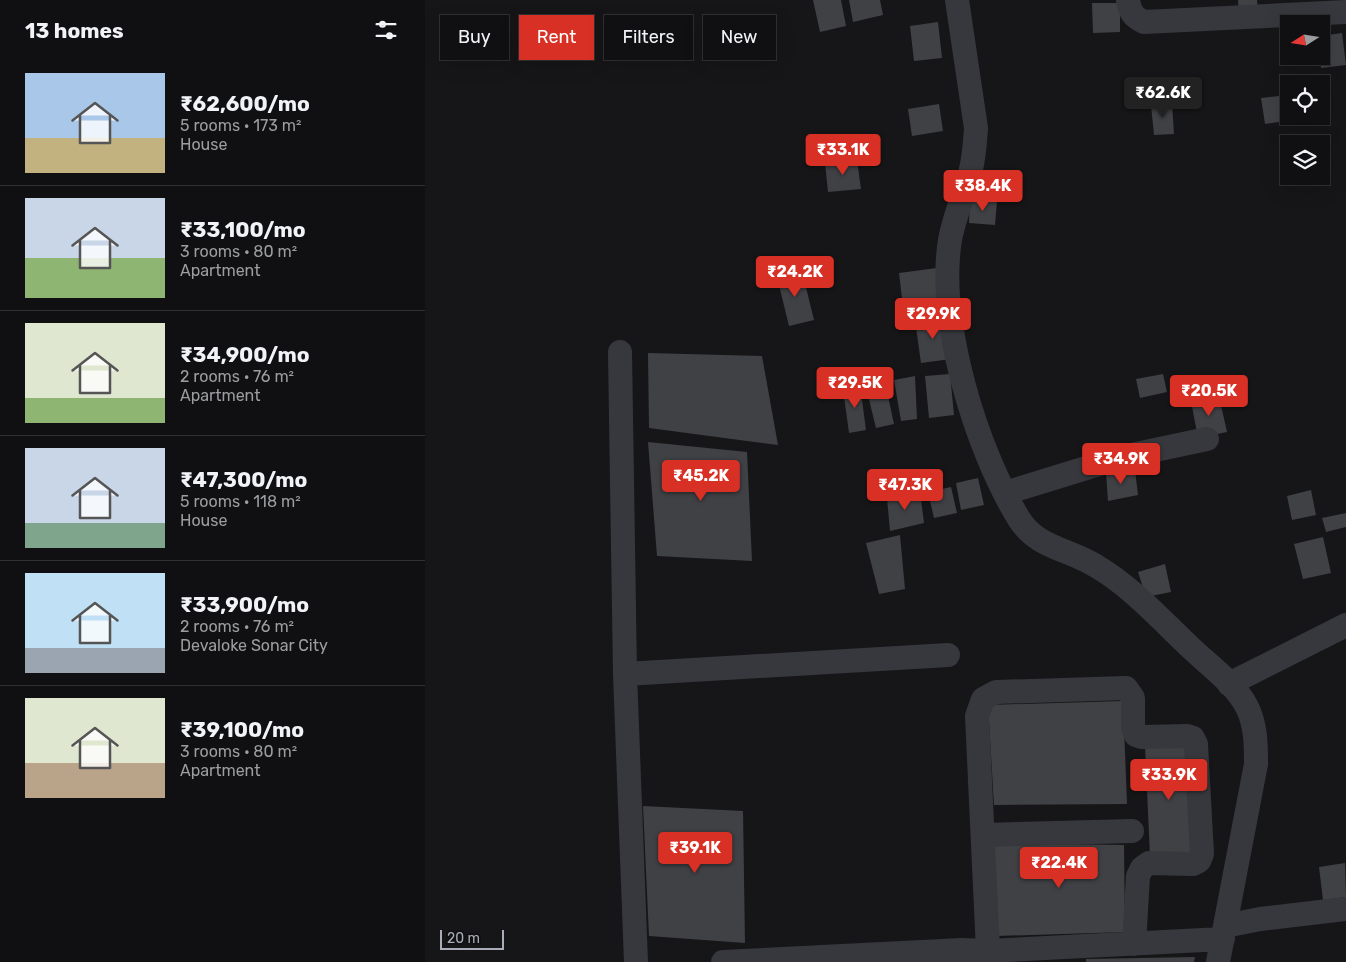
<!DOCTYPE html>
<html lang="en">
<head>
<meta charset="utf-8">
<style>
  :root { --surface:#101012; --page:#19191b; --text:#f1f3f6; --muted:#9c9d9f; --line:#303032; --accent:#d93025 }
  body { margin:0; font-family:Rubik,sans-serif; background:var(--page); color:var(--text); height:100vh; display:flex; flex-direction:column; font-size:19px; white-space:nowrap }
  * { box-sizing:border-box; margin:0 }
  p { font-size:16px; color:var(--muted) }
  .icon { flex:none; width:28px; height:28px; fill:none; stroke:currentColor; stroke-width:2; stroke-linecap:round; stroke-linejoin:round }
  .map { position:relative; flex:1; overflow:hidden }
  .details { display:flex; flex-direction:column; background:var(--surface); width:425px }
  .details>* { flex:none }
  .top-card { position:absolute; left:15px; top:15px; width:475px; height:45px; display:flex; gap:10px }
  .needle { width:32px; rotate:258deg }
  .fabs { position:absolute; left:855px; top:15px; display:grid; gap:10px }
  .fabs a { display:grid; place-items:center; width:50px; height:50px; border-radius:0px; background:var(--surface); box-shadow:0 5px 20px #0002,0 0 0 1px var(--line); font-size:25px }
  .scale { position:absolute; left:15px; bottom:12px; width:64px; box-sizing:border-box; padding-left:5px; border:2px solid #a8adb8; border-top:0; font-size:14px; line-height:18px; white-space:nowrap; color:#a8adb8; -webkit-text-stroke:4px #111113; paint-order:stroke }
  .price { position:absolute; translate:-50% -42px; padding:0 11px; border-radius:5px; background:var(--accent); color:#fff; font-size:16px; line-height:32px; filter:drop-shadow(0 1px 2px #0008) }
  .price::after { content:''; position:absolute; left:50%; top:30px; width:15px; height:11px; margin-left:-8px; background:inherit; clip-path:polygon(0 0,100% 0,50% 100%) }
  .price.active { background:#222; color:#fff }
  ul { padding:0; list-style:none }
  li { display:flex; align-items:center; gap:15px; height:125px; padding:0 25px }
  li+li { border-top:1px solid var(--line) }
  li span { display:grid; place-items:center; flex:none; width:140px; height:100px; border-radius:0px; color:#555 }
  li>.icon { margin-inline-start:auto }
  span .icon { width:60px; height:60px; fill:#fffc; stroke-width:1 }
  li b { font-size:21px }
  h2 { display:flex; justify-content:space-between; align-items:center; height:60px; padding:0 25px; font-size:21px }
  .pill { padding:0 18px; border-radius:0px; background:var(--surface); box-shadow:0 5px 20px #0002,0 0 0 1px var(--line); font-size:18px; line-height:45px }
  .pill.active { background:var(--accent); color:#fff }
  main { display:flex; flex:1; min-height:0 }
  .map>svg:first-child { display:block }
</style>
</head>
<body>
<main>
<section class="details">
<h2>13 homes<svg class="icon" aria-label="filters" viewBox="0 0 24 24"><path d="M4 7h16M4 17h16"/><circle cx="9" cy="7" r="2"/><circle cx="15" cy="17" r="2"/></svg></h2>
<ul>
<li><span style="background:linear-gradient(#a9c7e8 65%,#c2b280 0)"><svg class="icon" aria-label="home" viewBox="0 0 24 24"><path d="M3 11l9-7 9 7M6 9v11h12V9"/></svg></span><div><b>₹62,600/mo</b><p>5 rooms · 173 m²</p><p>House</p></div></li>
<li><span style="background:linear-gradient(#c9d6e8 60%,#8fb573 0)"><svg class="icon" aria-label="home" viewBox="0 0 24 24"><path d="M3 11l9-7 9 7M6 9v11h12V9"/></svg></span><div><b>₹33,100/mo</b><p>3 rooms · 80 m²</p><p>Apartment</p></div></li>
<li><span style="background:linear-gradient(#dfe7d0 75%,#8fb573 0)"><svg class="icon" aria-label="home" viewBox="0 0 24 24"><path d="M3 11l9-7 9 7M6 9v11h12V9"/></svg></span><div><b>₹34,900/mo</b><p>2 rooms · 76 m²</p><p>Apartment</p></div></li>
<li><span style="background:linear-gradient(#c9d6e8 75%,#7fa58c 0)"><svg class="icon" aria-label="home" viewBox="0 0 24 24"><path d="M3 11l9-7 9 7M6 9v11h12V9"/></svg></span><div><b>₹47,300/mo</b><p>5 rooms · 118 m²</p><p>House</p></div></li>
<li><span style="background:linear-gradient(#bfe0f5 75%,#9aa5b1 0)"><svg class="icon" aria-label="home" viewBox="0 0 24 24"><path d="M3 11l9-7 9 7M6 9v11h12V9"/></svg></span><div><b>₹33,900/mo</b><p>2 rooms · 76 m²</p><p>Devaloke Sonar City</p></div></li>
<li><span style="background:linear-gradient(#dfe7d0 65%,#b9a48a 0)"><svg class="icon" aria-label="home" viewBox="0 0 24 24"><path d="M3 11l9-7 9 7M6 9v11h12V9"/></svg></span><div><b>₹39,100/mo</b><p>3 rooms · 80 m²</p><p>Apartment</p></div></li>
</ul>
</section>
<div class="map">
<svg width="921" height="962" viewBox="0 0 921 962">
  <rect width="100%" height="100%" fill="#161618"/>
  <!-- building -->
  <path fill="#404145" d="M 388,0 L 416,0 L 421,26 L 395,32 Z
    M 424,0 L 455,0 L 458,15 L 428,22 Z
    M 813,0 L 832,0 L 833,14 L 814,15 Z
    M 667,3 L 695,3 L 695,32 L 668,33 Z
    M 513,22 L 517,58 L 489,61 L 485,26 Z
    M 917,33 L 921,65 L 896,68 L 895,56 L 896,56 L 896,36 Z
    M 864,95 L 864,116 L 868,116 L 868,120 L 840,124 L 836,98 Z
    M 747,103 L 749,134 L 729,135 L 726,105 Z
    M 514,104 L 518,131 L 487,136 L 483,109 Z
    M 432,160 L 436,189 L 403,192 L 400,163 Z
    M 545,199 L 572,201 L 570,225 L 544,223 Z
    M 512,268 L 517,302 L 478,307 L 474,273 Z
    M 377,271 L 389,320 L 364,326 L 352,277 Z
    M 520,316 L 526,359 L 496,363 L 490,320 Z
    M 223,353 L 337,356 L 353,445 L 224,428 Z
    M 525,374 L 529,415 L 504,418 L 500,376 Z
    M 738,374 L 742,392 L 715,398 L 711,379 Z
    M 490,376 L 492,419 L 476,421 L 469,380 Z
    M 460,382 L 469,424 L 451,428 L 441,387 Z
    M 435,385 L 441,430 L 424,433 L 418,389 Z
    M 794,396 L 802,432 L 773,438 L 766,401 Z
    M 223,442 L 322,452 L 327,561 L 232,556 Z
    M 710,470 L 713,495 L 683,501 L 681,473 Z
    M 553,478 L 559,505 L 536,510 L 531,483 Z
    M 526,487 L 532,513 L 509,518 L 503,492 Z
    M 886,490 L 891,515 L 867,520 L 862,496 Z
    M 495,492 L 499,523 L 465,531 L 462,498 Z
    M 921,513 L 921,527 L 901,532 L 897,518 Z
    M 475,535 L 480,589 L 454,594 L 441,543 Z
    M 898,537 L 906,573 L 878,579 L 869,544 Z
    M 740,564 L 746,592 L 721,597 L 713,572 Z
    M 698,701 L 702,804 L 569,805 L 563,705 Z
    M 720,746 L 763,746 L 769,855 L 725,856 Z
    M 218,806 L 318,811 L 320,943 L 224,936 Z
    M 567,843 L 699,845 L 700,932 L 571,936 Z
    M 920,863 L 921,897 L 898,900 L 894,867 Z
    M 770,957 L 769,962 L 661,962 L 661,959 Z"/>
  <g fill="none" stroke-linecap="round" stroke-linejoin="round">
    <!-- minor -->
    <path stroke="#37383d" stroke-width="24" d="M 532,0 L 551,128 C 550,143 549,159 545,173 C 539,195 529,217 525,240 C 512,322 551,449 594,519 C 612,548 644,549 671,566 C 707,587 736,620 767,649 C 785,666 810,684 822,707 C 831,725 831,745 831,764 L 793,962
      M 703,0 C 705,12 708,17 719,22 L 921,12
      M 195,352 L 200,674 L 211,962
      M 580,493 L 697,457 L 782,439
      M 200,674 L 523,655
      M 804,684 L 921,625
      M 558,835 L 707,831
      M 800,926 L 835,919 L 921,909
      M 563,951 L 552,716 L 558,699 L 571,692 L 701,688 L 708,698 L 708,728 L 711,735 L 717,737 L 762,736 L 768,738 L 771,744 L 777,854 L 774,861 L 768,864 L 724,863 L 717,868 L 713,876 L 709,944
      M 298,962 L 537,950
      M 537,962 L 537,950 L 563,951 L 798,939"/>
  </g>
</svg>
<div class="fabs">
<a><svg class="needle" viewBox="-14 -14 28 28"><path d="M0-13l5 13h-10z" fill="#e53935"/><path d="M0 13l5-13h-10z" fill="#9c9d9f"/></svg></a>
<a><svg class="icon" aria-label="locate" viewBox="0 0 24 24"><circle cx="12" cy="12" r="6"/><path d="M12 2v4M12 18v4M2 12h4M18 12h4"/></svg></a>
<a><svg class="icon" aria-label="layers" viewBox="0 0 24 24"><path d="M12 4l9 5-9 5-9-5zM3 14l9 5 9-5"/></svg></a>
</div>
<div class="scale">20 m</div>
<b class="price active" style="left:738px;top:119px">₹62.6K</b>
<b class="price" style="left:418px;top:176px">₹33.1K</b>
<b class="price" style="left:558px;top:212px">₹38.4K</b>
<b class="price" style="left:370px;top:298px">₹24.2K</b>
<b class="price" style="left:508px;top:340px">₹29.9K</b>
<b class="price" style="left:430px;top:409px">₹29.5K</b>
<b class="price" style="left:784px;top:417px">₹20.5K</b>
<b class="price" style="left:696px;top:485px">₹34.9K</b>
<b class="price" style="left:276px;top:502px">₹45.2K</b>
<b class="price" style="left:480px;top:511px">₹47.3K</b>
<b class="price" style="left:744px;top:801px">₹33.9K</b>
<b class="price" style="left:270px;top:874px">₹39.1K</b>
<b class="price" style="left:634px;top:889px">₹22.4K</b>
<div class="top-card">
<a class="pill">Buy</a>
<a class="pill active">Rent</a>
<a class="pill">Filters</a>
<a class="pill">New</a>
</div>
</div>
</main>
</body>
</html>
